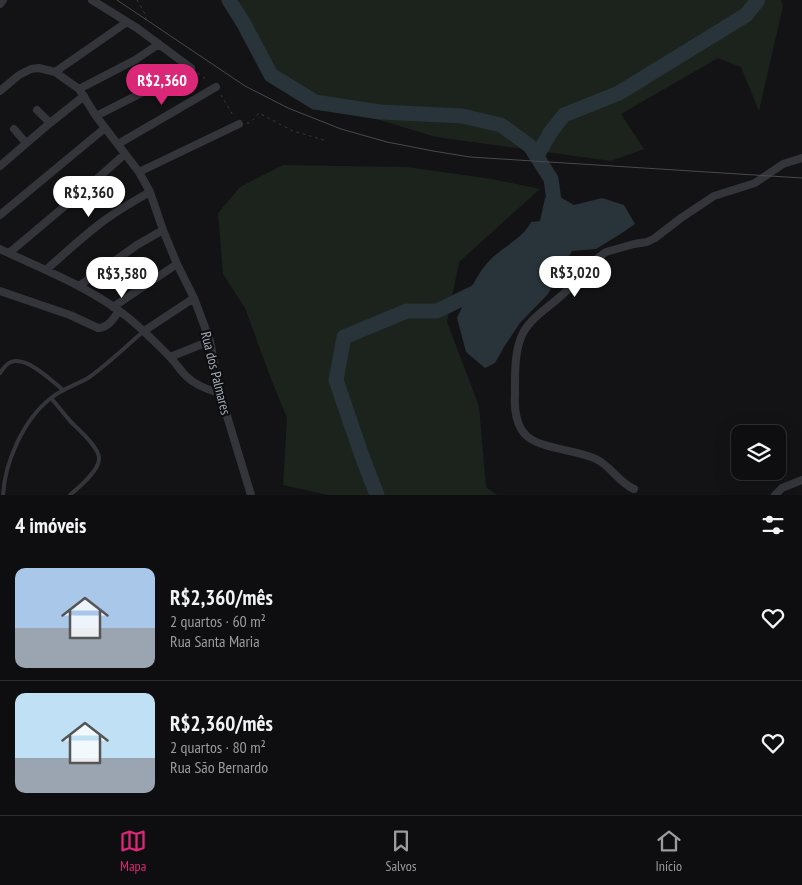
<!DOCTYPE html>
<html lang="pt">
<head>
<meta charset="utf-8">
<style>
  :root { --surface:#0e0e10; --page:#171719; --text:#f1f3f6; --muted:#9b9c9f; --line:#2e2e30; --accent:#db2777 }
  body { margin:0; font-family:"PT Sans Narrow",sans-serif; background:var(--page); color:var(--text); height:100vh; display:flex; flex-direction:column; font-size:19px; white-space:nowrap }
  * { box-sizing:border-box; margin:0 }
  p { font-size:16px; color:var(--muted) }
  .icon { flex:none; width:28px; height:28px; fill:none; stroke:currentColor; stroke-width:2; stroke-linecap:round; stroke-linejoin:round }
  .map { position:relative; height:495px; overflow:hidden }
  .sheet { display:flex; flex-direction:column; background:var(--surface); flex:1 }
  .sheet>* { flex:none }
  .buttons { position:absolute; left:731px; top:425px; display:grid; gap:10px }
  .buttons a { display:grid; place-items:center; width:55px; height:55px; border-radius:10px; background:var(--surface); box-shadow:0 5px 20px #0002,0 0 0 1px var(--line); font-size:25px }
  .price { position:absolute; translate:-50% -42px; padding:0 11px; border-radius:18px; background:#fff; color:#222; font-size:16px; line-height:32px; filter:drop-shadow(0 1px 2px #0008) }
  .price::after { content:''; position:absolute; left:50%; top:30px; width:15px; height:11px; margin-left:-8px; background:inherit; clip-path:polygon(0 0,100% 0,50% 100%) }
  .price.on { background:var(--accent); color:#fff }
  ul { padding:0; list-style:none }
  li { display:flex; align-items:center; gap:15px; height:125px; padding:0 15px }
  li+li { border-top:1px solid var(--line) }
  li span { display:grid; place-items:center; flex:none; width:140px; height:100px; border-radius:10px; color:#555 }
  li>.icon { margin-inline-start:auto }
  span .icon { width:60px; height:60px; fill:#fffc; stroke-width:1 }
  li b { font-size:21px }
  h2 { display:flex; justify-content:space-between; align-items:center; height:60px; padding:0 15px; font-size:21px }
  .tabs { display:flex; justify-content:space-around; align-items:center; height:70px; border-top:1px solid var(--line); background:var(--surface); font-size:14px; color:var(--muted) }
  .tabs a { display:grid; justify-items:center; gap:2px }
  .tabs .on { color:var(--accent) }
  .map>svg:first-child { display:block }
</style>
</head>
<body>
<div class="map">
<svg width="802" height="495" viewBox="0 0 802 495">
  <rect width="100%" height="100%" fill="#131315"/>
  <!-- green -->
  <path fill="#1b231c" d="M 239,0 L 781,0 L 783,6 L 759,111 L 741,67 L 718,58 L 621,114 L 644,149 L 611,161 L 436,137 L 293,94 L 241,36 Z
    M 283,165 L 407,167 L 492,179 L 540,189 L 459,262 L 447,322 L 479,406 L 486,487 L 497,495 L 327,495 L 283,485 L 287,418 L 271,379 L 245,308 L 223,274 L 218,213 L 240,187 Z"/>
  <!-- water -->
  <path fill="#28333a" d="M 558,190 L 560,197 L 574,205 L 602,198 L 624,205 L 635,224 L 619,235 L 596,249 L 572,251 L 548,294 L 520,323 L 504,347 L 495,363 L 485,368 L 466,352 L 457,318 C 467,297 476,273 493,257 C 506,245 523,238 531,222 L 540,221 L 545,198 Z"/>
  <g fill="none" stroke-linecap="round" stroke-linejoin="round">
    <!-- river -->
    <path stroke="#28333a" stroke-width="15" d="M 229,0 L 244,24 L 271,75 L 315,102 L 380,112 L 462,116 L 501,125 L 530,146 L 551,179 L 555,208 L 554,211
      M 537,156 L 550,133 L 564,115 L 619,93 L 746,15 L 758,0
      M 377,495 L 362,456 L 336,380 L 344,337 L 407,311 L 437,311 L 476,292 L 484,285"/>
    <!-- path -->
    <path stroke="#3a3c41" stroke-width="1" stroke-dasharray="2.5 4" stroke-linecap="butt" d="M 137,0 L 145,14 L 146,19 L 143,23
      M 198,73 L 208,81
      M 221,95 L 234,117
      M 247,123 L 250,123 L 259,113 L 293,131 L 327,141
      M 99,189 L 119,201"/>
    <!-- lane -->
    <path stroke="#34353a" stroke-width="4" d="M 0,373 C 3,369 6,364 11,362 C 27,356 52,381 63,390
      M 51,398 C 58,406 64,414 71,422 C 79,430 100,448 99,459 C 99,471 78,488 70,495
      M 3,495 C 5,461 24,419 51,398 C 62,389 76,385 88,378 C 108,364 126,346 144,331"/>
    <!-- street -->
    <path stroke="#34353a" stroke-width="8" d="M 92,0 L 137,28 L 191,68 L 96,116
      M 0,4 L 3,0
      M 55,72 L 127,22
      M 79,89 L 135,60 L 159,44
      M 0,91 L 19,75 L 31,69 L 39,68 L 55,72 L 79,89 L 96,116 L 139,172 L 150,192 L 163,230 L 177,264 L 194,298 L 210,341 L 220,393 L 251,495
      M 37,110 L 50,123
      M 14,129 L 26,143
      M 118,144 L 216,87
      M 0,166 L 50,123 L 84,96
      M 139,172 L 239,124
      M 0,215 L 105,128
      M 0,249 C 40,268 82,284 118,310 C 137,323 153,340 169,356 C 175,362 180,370 186,376 C 195,385 208,390 220,393
      M 9,253 L 91,184 L 125,154
      M 46,270 C 63,255 79,240 97,226 C 113,213 132,202 150,192
      M 79,286 L 137,245 L 163,230
      M 0,291 L 70,315 L 98,328 C 108,328 114,318 119,311
      M 113,307 L 177,264
      M 144,331 L 194,298
      M 170,357 L 210,341
      M 634,489 C 619,483 611,466 596,459 C 577,450 543,449 528,437 C 516,428 514,408 515,395 C 515,376 514,353 522,335 C 530,318 549,307 562,295 C 575,283 587,269 599,257 L 606,252 L 634,244 L 647,242 L 655,238 L 681,218 L 714,196 L 755,183 L 783,164 L 802,158
      M 775,495 L 782,488 L 802,480"/>
    <!-- tram -->
    <path stroke="#47494f" stroke-width="1" d="M 117,0 L 245,86 L 288,108 L 341,129 L 387,142 L 433,151 L 470,157 L 802,178"/>
  </g>
  <g text-anchor="middle" stroke-width="4.5" stroke-linejoin="round" paint-order="stroke">
    <!-- street labels -->
    <g font-size="14" fill="#a3aab6" stroke="#0e0e10">
      <text transform="translate(216 373) rotate(76)" y="5">Rua dos Palmares</text>
    </g>
  </g>
</svg>
<div class="buttons">
<a><svg class="icon" aria-label="layers" viewBox="0 0 24 24"><path d="M12 4l9 5-9 5-9-5zM3 14l9 5 9-5"/></svg></a>
</div>
<b class="price on" style="left:162px;top:106px">R$2,360</b>
<b class="price" style="left:89px;top:218px">R$2,360</b>
<b class="price" style="left:575px;top:298px">R$3,020</b>
<b class="price" style="left:122px;top:299px">R$3,580</b>
</div>
<section class="sheet">
<h2>4 imóveis<svg class="icon" aria-label="filters" viewBox="0 0 24 24"><path d="M4 7h16M4 17h16"/><circle cx="9" cy="7" r="2"/><circle cx="15" cy="17" r="2"/></svg></h2>
<ul>
<li><span style="background:linear-gradient(#a9c7e8 60%,#9aa5b1 0)"><svg class="icon" aria-label="home" viewBox="0 0 24 24"><path d="M3 11l9-7 9 7M6 9v11h12V9"/></svg></span><div><b>R$2,360/mês</b><p>2 quartos · 60 m²</p><p>Rua Santa Maria</p></div><svg class="icon" aria-label="heart" viewBox="0 0 24 24"><path d="M12 20l-8-8c-3-5 5-10 8-4 3-6 11-1 8 4z"/></svg></li>
<li><span style="background:linear-gradient(#bfe0f5 65%,#9aa5b1 0)"><svg class="icon" aria-label="home" viewBox="0 0 24 24"><path d="M3 11l9-7 9 7M6 9v11h12V9"/></svg></span><div><b>R$2,360/mês</b><p>2 quartos · 80 m²</p><p>Rua São Bernardo</p></div><svg class="icon" aria-label="heart" viewBox="0 0 24 24"><path d="M12 20l-8-8c-3-5 5-10 8-4 3-6 11-1 8 4z"/></svg></li>
</ul>
</section>
<nav class="tabs">
<a class="on"><svg class="icon" aria-label="map" viewBox="0 0 24 24"><path d="M3 6l6-2 6 2 6-2v14l-6 2-6-2-6 2zM9 4v14M15 6v14"/></svg>Mapa</a>
<a><svg class="icon" aria-label="saved" viewBox="0 0 24 24"><path d="M7 4h10v16l-5-4-5 4z"/></svg>Salvos</a>
<a><svg class="icon" aria-label="home" viewBox="0 0 24 24"><path d="M3 11l9-7 9 7M6 9v11h12V9"/></svg>Início</a>
</nav>
</body>
</html>
